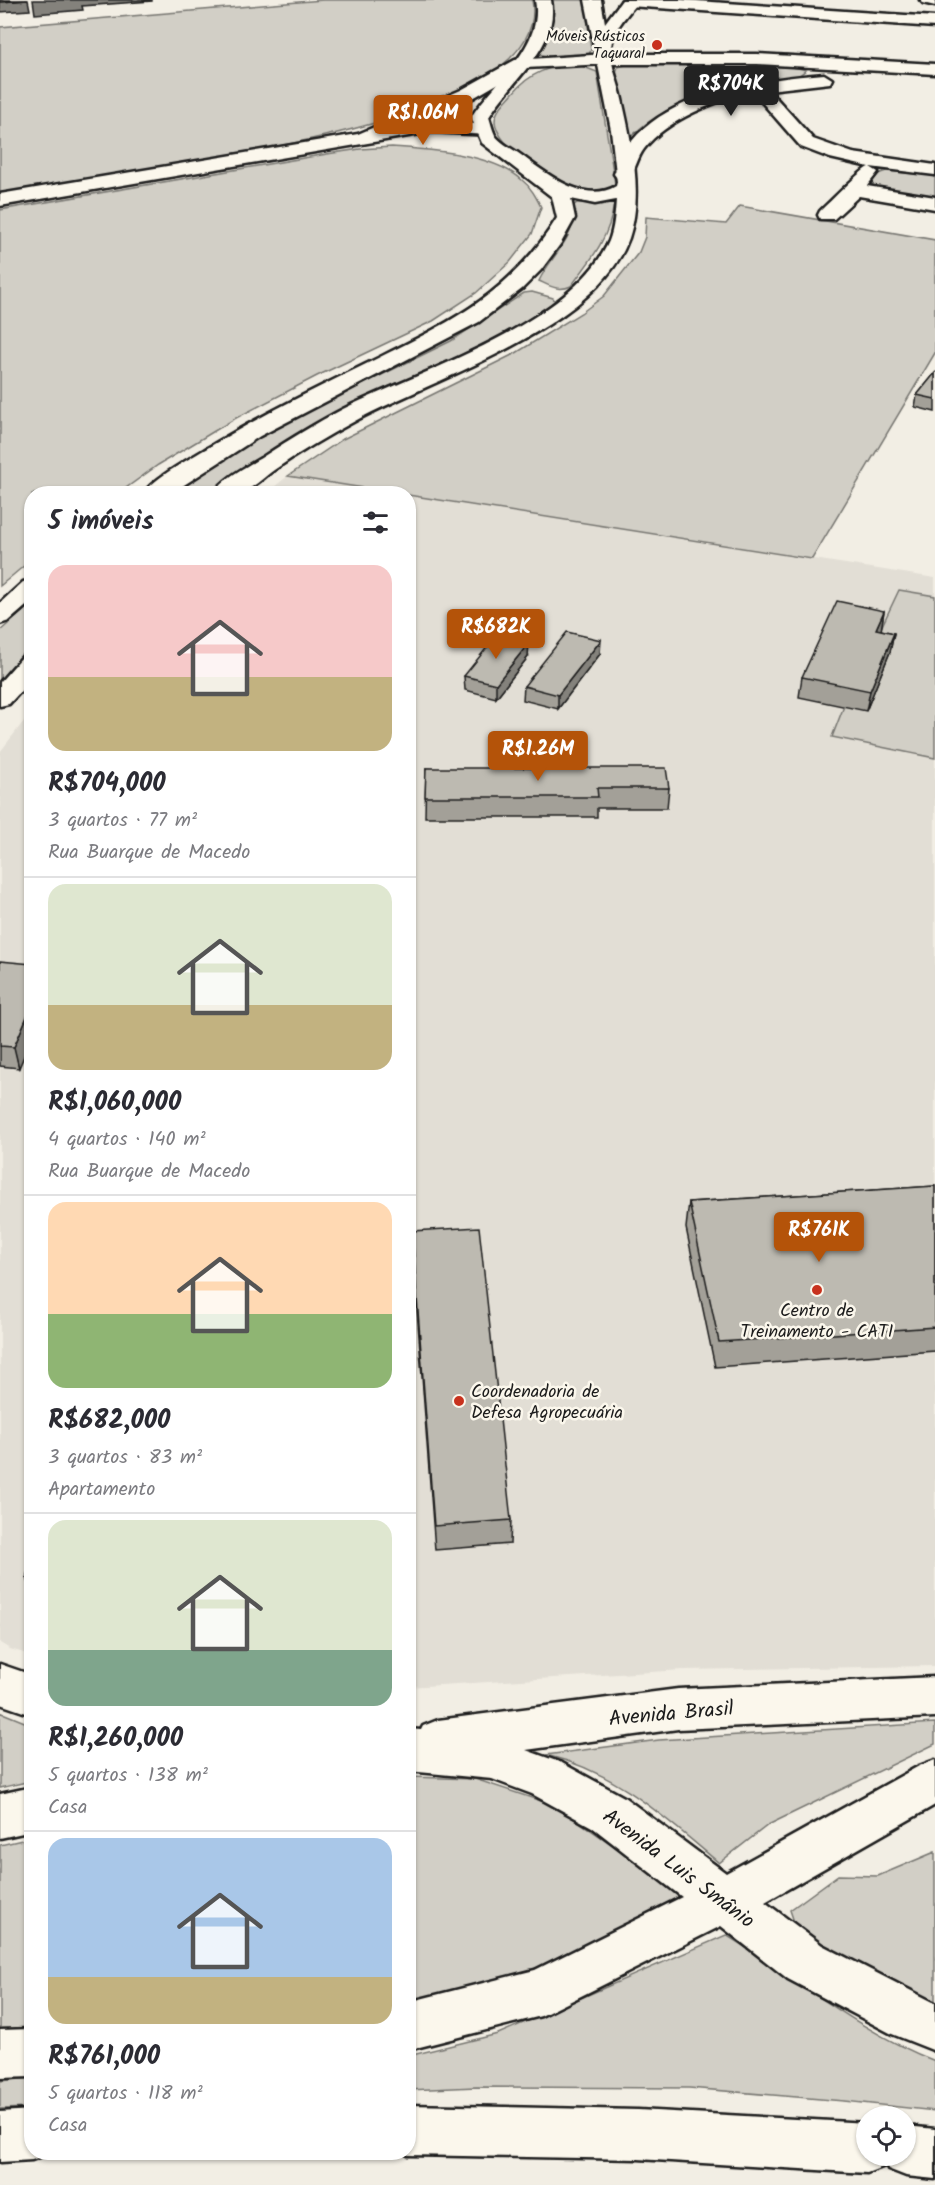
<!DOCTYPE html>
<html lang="pt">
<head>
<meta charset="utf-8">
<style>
  :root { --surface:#fff; --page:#f7f7f7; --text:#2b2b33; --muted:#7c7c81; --line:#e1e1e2; --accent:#b45309 }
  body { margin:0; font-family:Kalam,sans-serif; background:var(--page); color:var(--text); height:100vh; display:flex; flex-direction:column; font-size:22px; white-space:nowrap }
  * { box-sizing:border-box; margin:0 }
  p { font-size:20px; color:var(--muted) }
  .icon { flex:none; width:33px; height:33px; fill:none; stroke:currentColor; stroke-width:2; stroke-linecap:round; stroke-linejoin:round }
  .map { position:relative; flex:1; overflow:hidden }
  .side { position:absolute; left:24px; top:486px; width:392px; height:1674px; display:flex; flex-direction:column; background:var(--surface); border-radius:24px; box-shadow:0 2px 4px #0004 }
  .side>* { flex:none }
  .tools { position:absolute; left:856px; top:2106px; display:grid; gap:12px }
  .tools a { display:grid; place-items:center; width:60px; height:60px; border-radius:50%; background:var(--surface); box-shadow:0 2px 4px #0004; font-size:30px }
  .price { position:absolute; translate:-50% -51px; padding:0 14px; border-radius:6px; background:var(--accent); color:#fff; font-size:20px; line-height:39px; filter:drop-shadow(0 2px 3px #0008) }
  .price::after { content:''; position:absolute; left:50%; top:36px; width:18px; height:14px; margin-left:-9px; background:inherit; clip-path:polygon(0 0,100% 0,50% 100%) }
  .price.active { background:#222; color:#fff }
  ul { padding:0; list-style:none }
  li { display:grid; align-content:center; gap:12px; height:318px; padding:0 24px }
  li+li { border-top:2px solid var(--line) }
  li span { display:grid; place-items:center; height:186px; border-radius:18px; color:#555 }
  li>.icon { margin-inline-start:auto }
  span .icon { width:108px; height:108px; fill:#fffc; stroke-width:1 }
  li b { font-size:26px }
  h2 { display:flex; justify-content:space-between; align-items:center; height:72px; padding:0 24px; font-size:26px }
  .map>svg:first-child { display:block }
</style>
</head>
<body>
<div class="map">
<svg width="935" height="2185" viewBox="0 0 935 2185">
  <rect width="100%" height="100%" fill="#f2eee4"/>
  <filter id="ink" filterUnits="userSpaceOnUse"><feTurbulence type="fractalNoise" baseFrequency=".0167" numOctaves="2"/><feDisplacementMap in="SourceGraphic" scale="12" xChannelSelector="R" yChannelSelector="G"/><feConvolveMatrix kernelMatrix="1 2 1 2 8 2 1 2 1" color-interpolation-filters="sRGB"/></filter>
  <g filter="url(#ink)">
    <!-- built -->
    <path fill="#e2ded5" d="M 288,476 L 400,493 L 265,494 Z
      M 408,495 L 935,578 L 935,1666 L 683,1670 L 408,1687 Z
      M 31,712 L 31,1655 L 10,1649 L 0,1643 L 0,752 Z"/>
    <!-- green -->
    <path fill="#d2cfc6" stroke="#777671" stroke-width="1.5" d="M 323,0 L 532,0 C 553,111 245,152 171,165 C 114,175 57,184 0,194 L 0,27 Z
      M 551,0 L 585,0 L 591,50 L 589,54 L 553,57 L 538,54 C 550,29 555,31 551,0 Z
      M 638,62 L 723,63 L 790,66 L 806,70 L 798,76 C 738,88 671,93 627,141 L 616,72 L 618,67 Z
      M 576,64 L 597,72 L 615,184 L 613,189 C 604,195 593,195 582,192 C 573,190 512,149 505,142 C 501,137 495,128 495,121 C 495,111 505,102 512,94 C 529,73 549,66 576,64 Z
      M 392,147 C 430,150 492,153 522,180 C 531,187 536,197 541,207 L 532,234 L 510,262 L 476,293 L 433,321 L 317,376 L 236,418 L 158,465 L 119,493 L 32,494 L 31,560 L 0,586 L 0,210 L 327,154 L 360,149 Z
      M 886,171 L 935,176 L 935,198 L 881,189 L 873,186 L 872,182 L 878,174 Z
      M 577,203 L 614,203 C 610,237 591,260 571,286 C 559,292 550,286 539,281 C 550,256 580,235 572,206 Z
      M 740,206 L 935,240 L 935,353 L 812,559 L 288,476 L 343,439 L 516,353 L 581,313 L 604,296 L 639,252 L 645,237 L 646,217 L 726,224 Z
      M 532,292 L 553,298 L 555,301 L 514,329 L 404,383 L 210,493 L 167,494 L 271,429 L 451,341 L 524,293 Z
      M 899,590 L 935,596 L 935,758 L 832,737 L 844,706 Z
      M 31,604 L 31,649 L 0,684 L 0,631 Z
      M 0,1712 L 32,1725 L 31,1781 L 0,1788 Z
      M 935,1723 L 935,1744 L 768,1825 L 719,1863 C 665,1818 616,1771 546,1755 L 659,1740 Z
      M 408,1777 L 475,1779 L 556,1806 L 686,1896 L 574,1953 L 509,1982 L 408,2008 Z
      M 31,1838 L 31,2031 L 0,2036 L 0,1845 Z
      M 935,1852 L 935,2005 L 797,1931 L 790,1910 L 838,1875 L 878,1876 Z
      M 726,1935 C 795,1977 859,2032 935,2061 L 935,2111 L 844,2101 L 689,2088 L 476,2087 L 408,2090 L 408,2056 L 498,2034 Z
      M 31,2078 L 31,2108 L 0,2109 L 0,2081 Z"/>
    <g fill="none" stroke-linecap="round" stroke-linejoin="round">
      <defs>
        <path id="minor" d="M 622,0 L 682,0 L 935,17 L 935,27 L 629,6 L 624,4 Z
          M 606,54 L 757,54 L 935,64 L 935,74 L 757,64 L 606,64 L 525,68 L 473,98 L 405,126 C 434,121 461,120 490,127 L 493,131 L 490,135 L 432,132 L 0,206 L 0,194 L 358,134 L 461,90 L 515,60 Z
          M 824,74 L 832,79 L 830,83 L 769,90 L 813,139 L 853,153 L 935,165 L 935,175 L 870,167 L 878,172 L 867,186 L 935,197 L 935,209 L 859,196 L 834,219 L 820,219 L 818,215 L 820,211 C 829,203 863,168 869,167 L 830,158 L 801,147 L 753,92 C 719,99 666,120 644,149 C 637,158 636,169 629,178 L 617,178 L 614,174 C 619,163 624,151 632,141 C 673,91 763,79 824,74 Z"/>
        <path id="primary" d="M 535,0 L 551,0 C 560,47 511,80 489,117 C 491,123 492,129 495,135 C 500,143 513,149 521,155 C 546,173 584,205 616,186 L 617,182 L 611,130 L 585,0 L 601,0 L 605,23 L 622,0 L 639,0 C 628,15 611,30 611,50 C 610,64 618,81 621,95 C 631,139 644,194 629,238 C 598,328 432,379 355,421 C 327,436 300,452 274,470 C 264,477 251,490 240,493 C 233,496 220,494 213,494 C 223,478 248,466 264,456 C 290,439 316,423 343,409 C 420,371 572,324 609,241 C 614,229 615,213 616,200 L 595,204 L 571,199 L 575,218 L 561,243 L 541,270 L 522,289 L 479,322 L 260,436 L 170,494 L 143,494 C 153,478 196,455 214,444 C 262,415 313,390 364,365 C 444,325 508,298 557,218 L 552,197 L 482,143 L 471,117 C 494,81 544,47 535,0 Z
          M 920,0 L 935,0 L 935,6 L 923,3 Z
          M 32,580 L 32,601 L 9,621 L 0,624 L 0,603 L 23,582 Z
          M 32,654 L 32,679 L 9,704 L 0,706 L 0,682 L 23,656 Z
          M 0,1664 L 32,1675 L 32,1715 L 0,1704 Z
          M 935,1677 L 935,1717 L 678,1729 L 526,1750 L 562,1763 L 624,1797 L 726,1873 L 919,1766 L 935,1760 L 935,1805 L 765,1902 L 822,1945 L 935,2003 L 935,2051 L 892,2034 L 788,1979 L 721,1926 L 541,2016 L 408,2050 L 408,2002 L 535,1970 L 682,1897 L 592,1827 L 532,1794 L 492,1779 L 408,1771 L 408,1729 L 421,1730 L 423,1726 L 438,1720 L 678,1689 Z
          M 32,1787 L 32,1831 L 0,1838 L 0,1794 Z
          M 32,2029 L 32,2077 L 0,2078 L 0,2030 Z
          M 408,2105 L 638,2110 L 867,2123 L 867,2156 L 906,2156 L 906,2126 L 935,2129 L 935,2179 L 906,2176 L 888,2169 L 886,2163 L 885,2166 L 867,2173 L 638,2159 L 408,2155 L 402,2152 L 408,2152 Z
          M 32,2110 L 32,2152 L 50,2153 L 32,2160 L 0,2162 L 0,2112 Z"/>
      </defs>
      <!-- minor casing -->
      <use href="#minor" stroke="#1c1c1c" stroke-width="5"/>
      <!-- primary casing -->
      <use href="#primary" stroke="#1c1c1c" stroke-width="5"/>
      <!-- minor -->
      <use href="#minor" fill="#fbf7ec" fill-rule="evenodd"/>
      <!-- primary -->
      <use href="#primary" fill="#fbf7ec" fill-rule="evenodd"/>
    </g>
    <!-- wall -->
    <path fill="#a3a098" stroke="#1c1c1c" stroke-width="1.5" d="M 935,373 L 935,412 L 915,407 L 917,395 Z
      M 884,611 L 881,630 L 894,633 L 890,652 L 866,711 L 799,697 L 802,677 Z
      M 600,654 L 558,709 L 523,700 L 524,686 Z
      M 528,657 L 496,698 L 465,690 L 464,676 Z
      M 426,768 L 669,788 L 667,808 L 597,808 L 597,817 L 425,817 Z
      M 0,961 L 19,1068 L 0,1066 Z
      M 935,1186 L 935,1351 L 715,1367 L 686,1228 L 689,1202 Z
      M 412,1231 L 511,1520 L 510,1544 L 435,1550 L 413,1257 Z
      M 32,1535 L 32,1592 L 27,1578 Z"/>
    <!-- shaded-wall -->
    <path fill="#84827c" stroke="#1c1c1c" stroke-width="1.5" d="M 28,0 L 30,10 L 0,12 L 0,2 Z
      M 33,0 L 152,0 L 152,1 L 82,6 L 83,10 L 35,14 Z
      M 884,611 L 881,631 L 876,629 Z
      M 894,633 L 890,652 L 866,711 L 870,691 Z
      M 601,640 L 600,654 L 558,709 L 558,695 Z
      M 529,643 L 528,657 L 496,698 L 496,684 Z
      M 32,1005 L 32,1037 L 19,1068 L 14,1047 Z"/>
    <!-- building -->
    <path fill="#bdbab1" stroke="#1c1c1c" stroke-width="1.5" d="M 0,0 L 27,0 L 0,2 Z
      M 935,373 L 935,399 L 917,395 Z
      M 837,601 L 884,611 L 876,629 L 894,633 L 870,691 L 802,677 Z
      M 567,632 L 601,640 L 558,695 L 524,686 Z
      M 497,635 L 529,643 L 496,684 L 464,676 Z
      M 426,768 L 666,768 L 669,788 L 597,788 L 598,797 L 425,797 Z
      M 0,961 L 32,964 L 32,1005 L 14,1047 L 0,1046 Z
      M 935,1186 L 935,1327 L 719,1342 L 689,1202 Z
      M 479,1227 L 511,1520 L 434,1526 L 412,1231 Z
      M 32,1535 L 32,1577 L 27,1578 Z"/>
  </g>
  <!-- markers -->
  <g fill="#c8321e" stroke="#fbf7ec" stroke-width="2">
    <circle cx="657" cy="45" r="6"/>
    <circle cx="817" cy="1290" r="6"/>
    <circle cx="459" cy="1401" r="6"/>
  </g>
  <g text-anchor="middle" stroke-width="5" stroke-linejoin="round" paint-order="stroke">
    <!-- far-poi labels -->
    <g font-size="15" fill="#1c1c1c" stroke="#fbf7ec" text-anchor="end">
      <text x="645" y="41">Móveis Rústicos<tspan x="645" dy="17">Taquaral</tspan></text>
    </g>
    <!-- poi labels -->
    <g font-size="18" fill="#1c1c1c" stroke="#fbf7ec">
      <text x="817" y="1316">Centro de<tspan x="817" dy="21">Treinamento - CATI</tspan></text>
      <text x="471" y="1397" text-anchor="start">Coordenadoria de<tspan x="471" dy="21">Defesa Agropecuária</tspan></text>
    </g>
    <!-- near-street labels -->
    <g font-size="21" fill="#1c1c1c" stroke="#fbf7ec">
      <text transform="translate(671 1713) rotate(-5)" y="7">Avenida Brasil</text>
      <text transform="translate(679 1868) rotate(37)" y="7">Avenida Luis Smânio</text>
    </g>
  </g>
</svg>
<div class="tools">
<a><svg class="icon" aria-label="locate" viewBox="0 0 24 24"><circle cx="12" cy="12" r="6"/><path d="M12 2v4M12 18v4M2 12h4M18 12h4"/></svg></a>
</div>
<b class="price active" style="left:731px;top:117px">R$704K</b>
<b class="price" style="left:423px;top:146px">R$1.06M</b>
<b class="price" style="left:496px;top:660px">R$682K</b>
<b class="price" style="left:538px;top:782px">R$1.26M</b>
<b class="price" style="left:819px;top:1263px">R$761K</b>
<section class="side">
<h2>5 imóveis<svg class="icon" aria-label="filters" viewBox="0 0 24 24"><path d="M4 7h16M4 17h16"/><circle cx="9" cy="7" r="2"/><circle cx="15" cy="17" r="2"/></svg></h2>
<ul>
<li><span style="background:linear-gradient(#f6c9c9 60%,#c2b280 0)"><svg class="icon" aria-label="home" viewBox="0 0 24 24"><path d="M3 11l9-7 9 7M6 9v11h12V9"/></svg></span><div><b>R$704,000</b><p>3 quartos · 77 m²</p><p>Rua Buarque de Macedo</p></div></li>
<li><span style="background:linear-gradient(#dfe7d0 65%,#c2b280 0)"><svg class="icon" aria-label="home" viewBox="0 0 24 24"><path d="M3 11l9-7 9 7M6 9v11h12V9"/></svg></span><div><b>R$1,060,000</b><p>4 quartos · 140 m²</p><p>Rua Buarque de Macedo</p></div></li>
<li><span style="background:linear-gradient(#ffd9b3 60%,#8fb573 0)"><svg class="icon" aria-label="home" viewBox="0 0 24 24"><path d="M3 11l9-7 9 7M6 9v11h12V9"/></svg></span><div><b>R$682,000</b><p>3 quartos · 83 m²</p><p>Apartamento</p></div></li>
<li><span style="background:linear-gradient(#dfe7d0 70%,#7fa58c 0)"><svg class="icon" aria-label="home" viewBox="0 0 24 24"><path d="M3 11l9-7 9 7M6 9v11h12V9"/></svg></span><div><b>R$1,260,000</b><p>5 quartos · 138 m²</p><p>Casa</p></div></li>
<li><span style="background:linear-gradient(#a9c7e8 75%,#c2b280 0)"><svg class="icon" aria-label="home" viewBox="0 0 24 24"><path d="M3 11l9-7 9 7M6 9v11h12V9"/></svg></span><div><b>R$761,000</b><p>5 quartos · 118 m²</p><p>Casa</p></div></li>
</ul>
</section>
</div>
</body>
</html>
